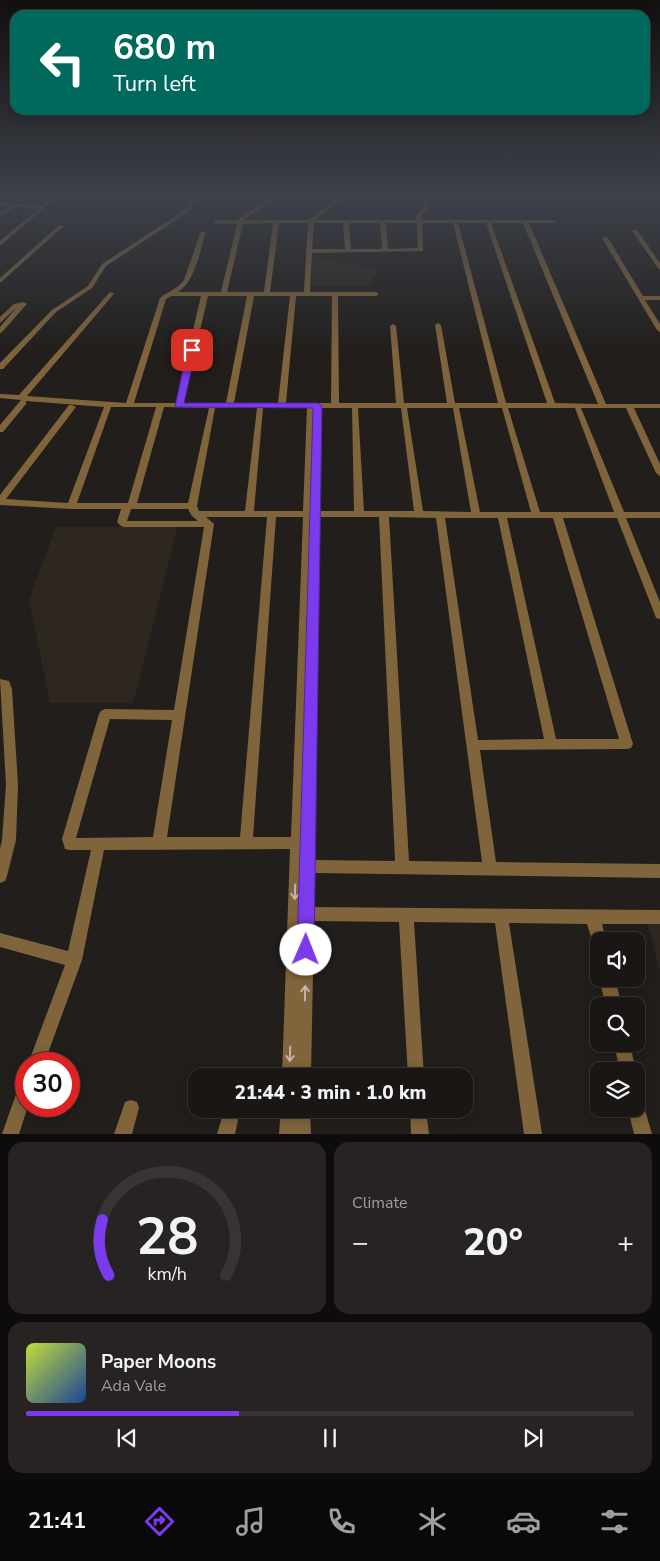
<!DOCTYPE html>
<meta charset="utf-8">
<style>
:root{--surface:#191614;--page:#262322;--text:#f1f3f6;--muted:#9f9fa0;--line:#373534;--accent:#7c3aed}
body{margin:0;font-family:"Nunito Sans",sans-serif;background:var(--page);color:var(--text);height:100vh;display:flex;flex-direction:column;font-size:19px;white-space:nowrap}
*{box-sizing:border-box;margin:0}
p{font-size:16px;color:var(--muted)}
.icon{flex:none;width:28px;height:28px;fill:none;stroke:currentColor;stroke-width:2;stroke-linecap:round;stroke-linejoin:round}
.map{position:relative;height:1134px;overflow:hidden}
.panel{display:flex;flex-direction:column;gap:8px;padding:8px;background:#0e0c0b;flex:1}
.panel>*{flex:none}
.top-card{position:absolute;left:10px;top:10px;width:640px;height:105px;border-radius:15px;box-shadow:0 2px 12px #0003,0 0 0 1px var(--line);background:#00695c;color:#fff;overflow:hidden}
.fabs{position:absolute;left:590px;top:932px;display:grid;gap:10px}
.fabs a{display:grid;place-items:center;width:55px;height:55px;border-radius:10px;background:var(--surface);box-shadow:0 2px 12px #0003,0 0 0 1px var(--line);font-size:25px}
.speed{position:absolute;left:15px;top:1052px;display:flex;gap:10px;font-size:25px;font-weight:700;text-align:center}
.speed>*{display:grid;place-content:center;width:65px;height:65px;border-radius:50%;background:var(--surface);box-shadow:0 2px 12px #0003,0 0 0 1px var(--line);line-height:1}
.speed .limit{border:8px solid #d22;background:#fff;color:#111}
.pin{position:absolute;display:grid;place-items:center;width:42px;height:42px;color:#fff;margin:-21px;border-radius:10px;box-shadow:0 2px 8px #0006}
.me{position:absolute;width:55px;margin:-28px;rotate:1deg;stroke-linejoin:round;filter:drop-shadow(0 0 4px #0008)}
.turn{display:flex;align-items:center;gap:18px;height:105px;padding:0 20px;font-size:22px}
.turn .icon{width:65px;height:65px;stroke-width:2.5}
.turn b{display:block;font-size:35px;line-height:42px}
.big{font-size:38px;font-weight:800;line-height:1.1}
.panel .tile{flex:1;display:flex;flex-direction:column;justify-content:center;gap:8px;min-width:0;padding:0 18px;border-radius:15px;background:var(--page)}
.panel .dial{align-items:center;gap:0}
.dial svg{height:130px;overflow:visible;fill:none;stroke:var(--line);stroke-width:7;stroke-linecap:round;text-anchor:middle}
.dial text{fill:var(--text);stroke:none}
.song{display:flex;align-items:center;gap:15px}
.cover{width:60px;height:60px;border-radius:8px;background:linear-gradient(135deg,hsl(70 70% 55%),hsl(220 70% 35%))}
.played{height:5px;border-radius:2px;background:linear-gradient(90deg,var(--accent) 35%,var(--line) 35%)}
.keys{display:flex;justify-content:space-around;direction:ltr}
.heat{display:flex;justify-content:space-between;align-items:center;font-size:28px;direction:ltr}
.panel .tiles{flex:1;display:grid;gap:8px;grid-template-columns:1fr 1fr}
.tile:last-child{grid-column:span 2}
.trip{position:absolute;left:188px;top:1068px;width:285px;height:50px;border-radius:15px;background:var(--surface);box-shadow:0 2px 12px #0003,0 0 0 1px var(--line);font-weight:800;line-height:50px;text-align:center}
.tab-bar{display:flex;height:80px;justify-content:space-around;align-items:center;background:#0a0908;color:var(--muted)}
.tab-bar .icon{width:35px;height:35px}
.tab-bar .on{color:var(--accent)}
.tab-bar b{font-size:22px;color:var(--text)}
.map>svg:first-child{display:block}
.built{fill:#2d271f}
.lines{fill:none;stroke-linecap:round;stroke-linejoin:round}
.minor{fill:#80643b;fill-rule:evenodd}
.oneway{stroke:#bfb5a8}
.route{fill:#7c3aed;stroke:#51269a}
</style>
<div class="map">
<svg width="660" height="1134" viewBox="0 0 660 1134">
<rect width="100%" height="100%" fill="#211e1b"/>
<path class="built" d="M313,256L378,270L369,287L311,286Z
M56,527H177L133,703H50L29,600Z
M647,923H660V971Z"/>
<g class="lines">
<path class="minor" d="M19,197H24L17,204L42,205L52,197H57L0,246V241L39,208L14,207L0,217V212L8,206H0V202L11,203Z
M193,197H198L187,213L106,266L92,288L56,312L3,369H0V363L52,310L88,286L102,264L183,211Z
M272,197H278L243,220H309L338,197L343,198L316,220H416V216L424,204L423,197H429L430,204L422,216V220H556V222L554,223H529L606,404H660V408H634L660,464V476L656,473L626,408H581L624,512H660V518H626L660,602V619L656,618L655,615L617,518H563L633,744L631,748L627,749L480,750L496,862L660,864V878L315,873L314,907L660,910V924H602L606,941H599V948L594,946L587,924L509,923L542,1134H524L495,923L414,922L424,1076H408L399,922L314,921L311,1076H282L290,849L104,850L82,960L44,1064H28L65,965L0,947V933L68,951L91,850H70L65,849L62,839L99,714L101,711L105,709L174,710L204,527H124L121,526L117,522L121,509H71L0,505V495L69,405H72L76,407L6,499L68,503L104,407L26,401V404L3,432H0V425L21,400L0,398V394L19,395L109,293L111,292L114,294L113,295L27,396L126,403L160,298C167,292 178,289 184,280L201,231L206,232C200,250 195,282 178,292H221L237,224H216L213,222L216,220H238L239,218ZM273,223L264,292H227L243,224ZM279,223H308L304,292H270ZM314,223H343L345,249H312ZM349,223H380L382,249H351ZM386,223H417L418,248L388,249ZM422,223H453L498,403H455L441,325L438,323L435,325L447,403H404L396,326L393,324L390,326L396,403H339L338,296H376L379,294L376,292H310L312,253L423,251ZM458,223H486L547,403H506ZM491,223H523L598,404L555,403ZM171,296H201L176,403H134L166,299ZM208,296H247L226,403H183ZM254,296H290L278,403H234ZM296,296H332L331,403H286ZM111,407H156L128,503H77ZM164,407L209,408L188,503H137ZM215,408H257L245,511H199L197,506ZM263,408H307L303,511H254ZM315,408H352L354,511H320L322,417L318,415L315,416ZM358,408H401L414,511H364ZM407,408H453L471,512L423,511ZM459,408H502L531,512H480ZM508,408H575L614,512H540ZM131,509H188L192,516L198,521H127ZM206,517H267L240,837H167L214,524ZM276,517H303L291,837H253ZM320,517H379L395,861L315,860ZM389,517L436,518L482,862L409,861ZM445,518H498L544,739L478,740ZM507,518H553L619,739H556ZM110,719L172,720L153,837L76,838Z
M642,197H660V201Z
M59,225L64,226L0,283V278Z
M633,230H637L660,263V269L658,268L632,231Z
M605,236L608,238L643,296H660V300H645L660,324V332L657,330L602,238Z
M24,302L27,304L26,305L2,332L0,333V327L17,307L0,323V317L14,304Z
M0,679L9,681L12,689L18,785L16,840L7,876L5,881L0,883V849L2,840L6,785Z
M599,979H615L622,1006H606Z
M614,1044H630L636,1071H620Z
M26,1081V1106H28L19,1134H2L20,1083Z
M636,1098L642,1100L652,1134H634L628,1109H636Z
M131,1100L137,1102L139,1108L132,1134H114L125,1102Z
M281,1109H310L311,1134H279Z
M410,1109H426L429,1134H411Z
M229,1111L235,1114L238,1120L235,1134H217L223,1114Z"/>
</g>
<defs><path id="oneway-shaft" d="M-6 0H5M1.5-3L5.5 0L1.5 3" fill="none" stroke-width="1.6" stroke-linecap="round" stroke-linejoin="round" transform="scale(1.25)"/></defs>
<g class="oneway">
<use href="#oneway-shaft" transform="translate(295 892) rotate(92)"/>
<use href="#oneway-shaft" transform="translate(305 993) rotate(-89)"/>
<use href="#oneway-shaft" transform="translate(290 1054) rotate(92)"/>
</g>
<linearGradient id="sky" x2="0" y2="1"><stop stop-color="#12100f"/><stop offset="0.55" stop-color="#3d414a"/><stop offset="1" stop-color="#3d414a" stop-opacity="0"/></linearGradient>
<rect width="660" height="356" fill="url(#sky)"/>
<path class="route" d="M192,347L196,350L184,403H318L322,406L314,950L312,956L306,959L300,956L297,950L313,408L175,407L187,350Z"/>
</svg>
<div class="fabs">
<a><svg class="icon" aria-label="sound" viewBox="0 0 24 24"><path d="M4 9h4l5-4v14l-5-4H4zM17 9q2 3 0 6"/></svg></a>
<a><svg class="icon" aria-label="search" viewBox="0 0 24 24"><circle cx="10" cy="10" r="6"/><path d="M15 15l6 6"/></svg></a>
<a><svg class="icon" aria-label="layers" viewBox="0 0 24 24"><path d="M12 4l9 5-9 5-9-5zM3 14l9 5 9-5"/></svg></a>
</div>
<div class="speed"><div class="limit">30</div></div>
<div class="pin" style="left:192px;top:350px;background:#d93025"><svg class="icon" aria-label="arrive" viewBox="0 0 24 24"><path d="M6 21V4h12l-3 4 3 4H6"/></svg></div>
<svg class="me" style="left:306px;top:950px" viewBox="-20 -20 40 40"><circle r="19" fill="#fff"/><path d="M0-13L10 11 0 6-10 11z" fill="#7c3aed"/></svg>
<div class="trip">21:44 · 3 min · 1.0 km</div>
<div class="top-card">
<div class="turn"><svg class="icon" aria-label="left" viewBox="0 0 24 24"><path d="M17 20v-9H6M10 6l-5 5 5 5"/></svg><div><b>680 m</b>Turn left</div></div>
</div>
</div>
<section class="panel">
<div class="tiles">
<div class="tile dial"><svg viewBox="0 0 100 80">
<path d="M14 69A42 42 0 1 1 86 69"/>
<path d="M14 69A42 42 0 0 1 10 35" stroke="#7c3aed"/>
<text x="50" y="56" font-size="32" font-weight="700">28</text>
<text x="50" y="72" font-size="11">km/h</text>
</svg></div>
<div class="tile"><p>Climate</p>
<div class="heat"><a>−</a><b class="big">20°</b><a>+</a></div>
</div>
<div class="tile">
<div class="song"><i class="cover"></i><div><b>Paper Moons</b><p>Ada Vale</p></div></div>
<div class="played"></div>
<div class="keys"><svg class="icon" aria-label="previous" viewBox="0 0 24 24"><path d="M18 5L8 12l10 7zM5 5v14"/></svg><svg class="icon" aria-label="pause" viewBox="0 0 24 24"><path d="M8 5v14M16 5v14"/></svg><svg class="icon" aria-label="next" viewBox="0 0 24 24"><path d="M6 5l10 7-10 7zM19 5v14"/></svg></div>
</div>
</div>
</section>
<nav class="tab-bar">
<b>21:41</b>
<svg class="icon on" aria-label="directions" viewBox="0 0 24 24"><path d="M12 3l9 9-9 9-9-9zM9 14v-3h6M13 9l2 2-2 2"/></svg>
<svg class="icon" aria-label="music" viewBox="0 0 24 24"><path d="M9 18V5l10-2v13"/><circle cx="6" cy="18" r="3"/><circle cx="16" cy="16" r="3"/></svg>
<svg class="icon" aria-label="phone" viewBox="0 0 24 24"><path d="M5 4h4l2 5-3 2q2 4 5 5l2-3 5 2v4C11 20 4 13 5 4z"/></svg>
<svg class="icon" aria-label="climate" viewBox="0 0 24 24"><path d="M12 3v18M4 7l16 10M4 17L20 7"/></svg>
<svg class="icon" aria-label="car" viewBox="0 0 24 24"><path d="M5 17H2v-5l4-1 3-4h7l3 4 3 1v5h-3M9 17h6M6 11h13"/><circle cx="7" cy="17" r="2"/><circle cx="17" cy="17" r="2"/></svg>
<svg class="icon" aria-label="filters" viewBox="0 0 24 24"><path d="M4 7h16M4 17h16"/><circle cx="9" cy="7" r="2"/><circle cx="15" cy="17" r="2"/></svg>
</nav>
